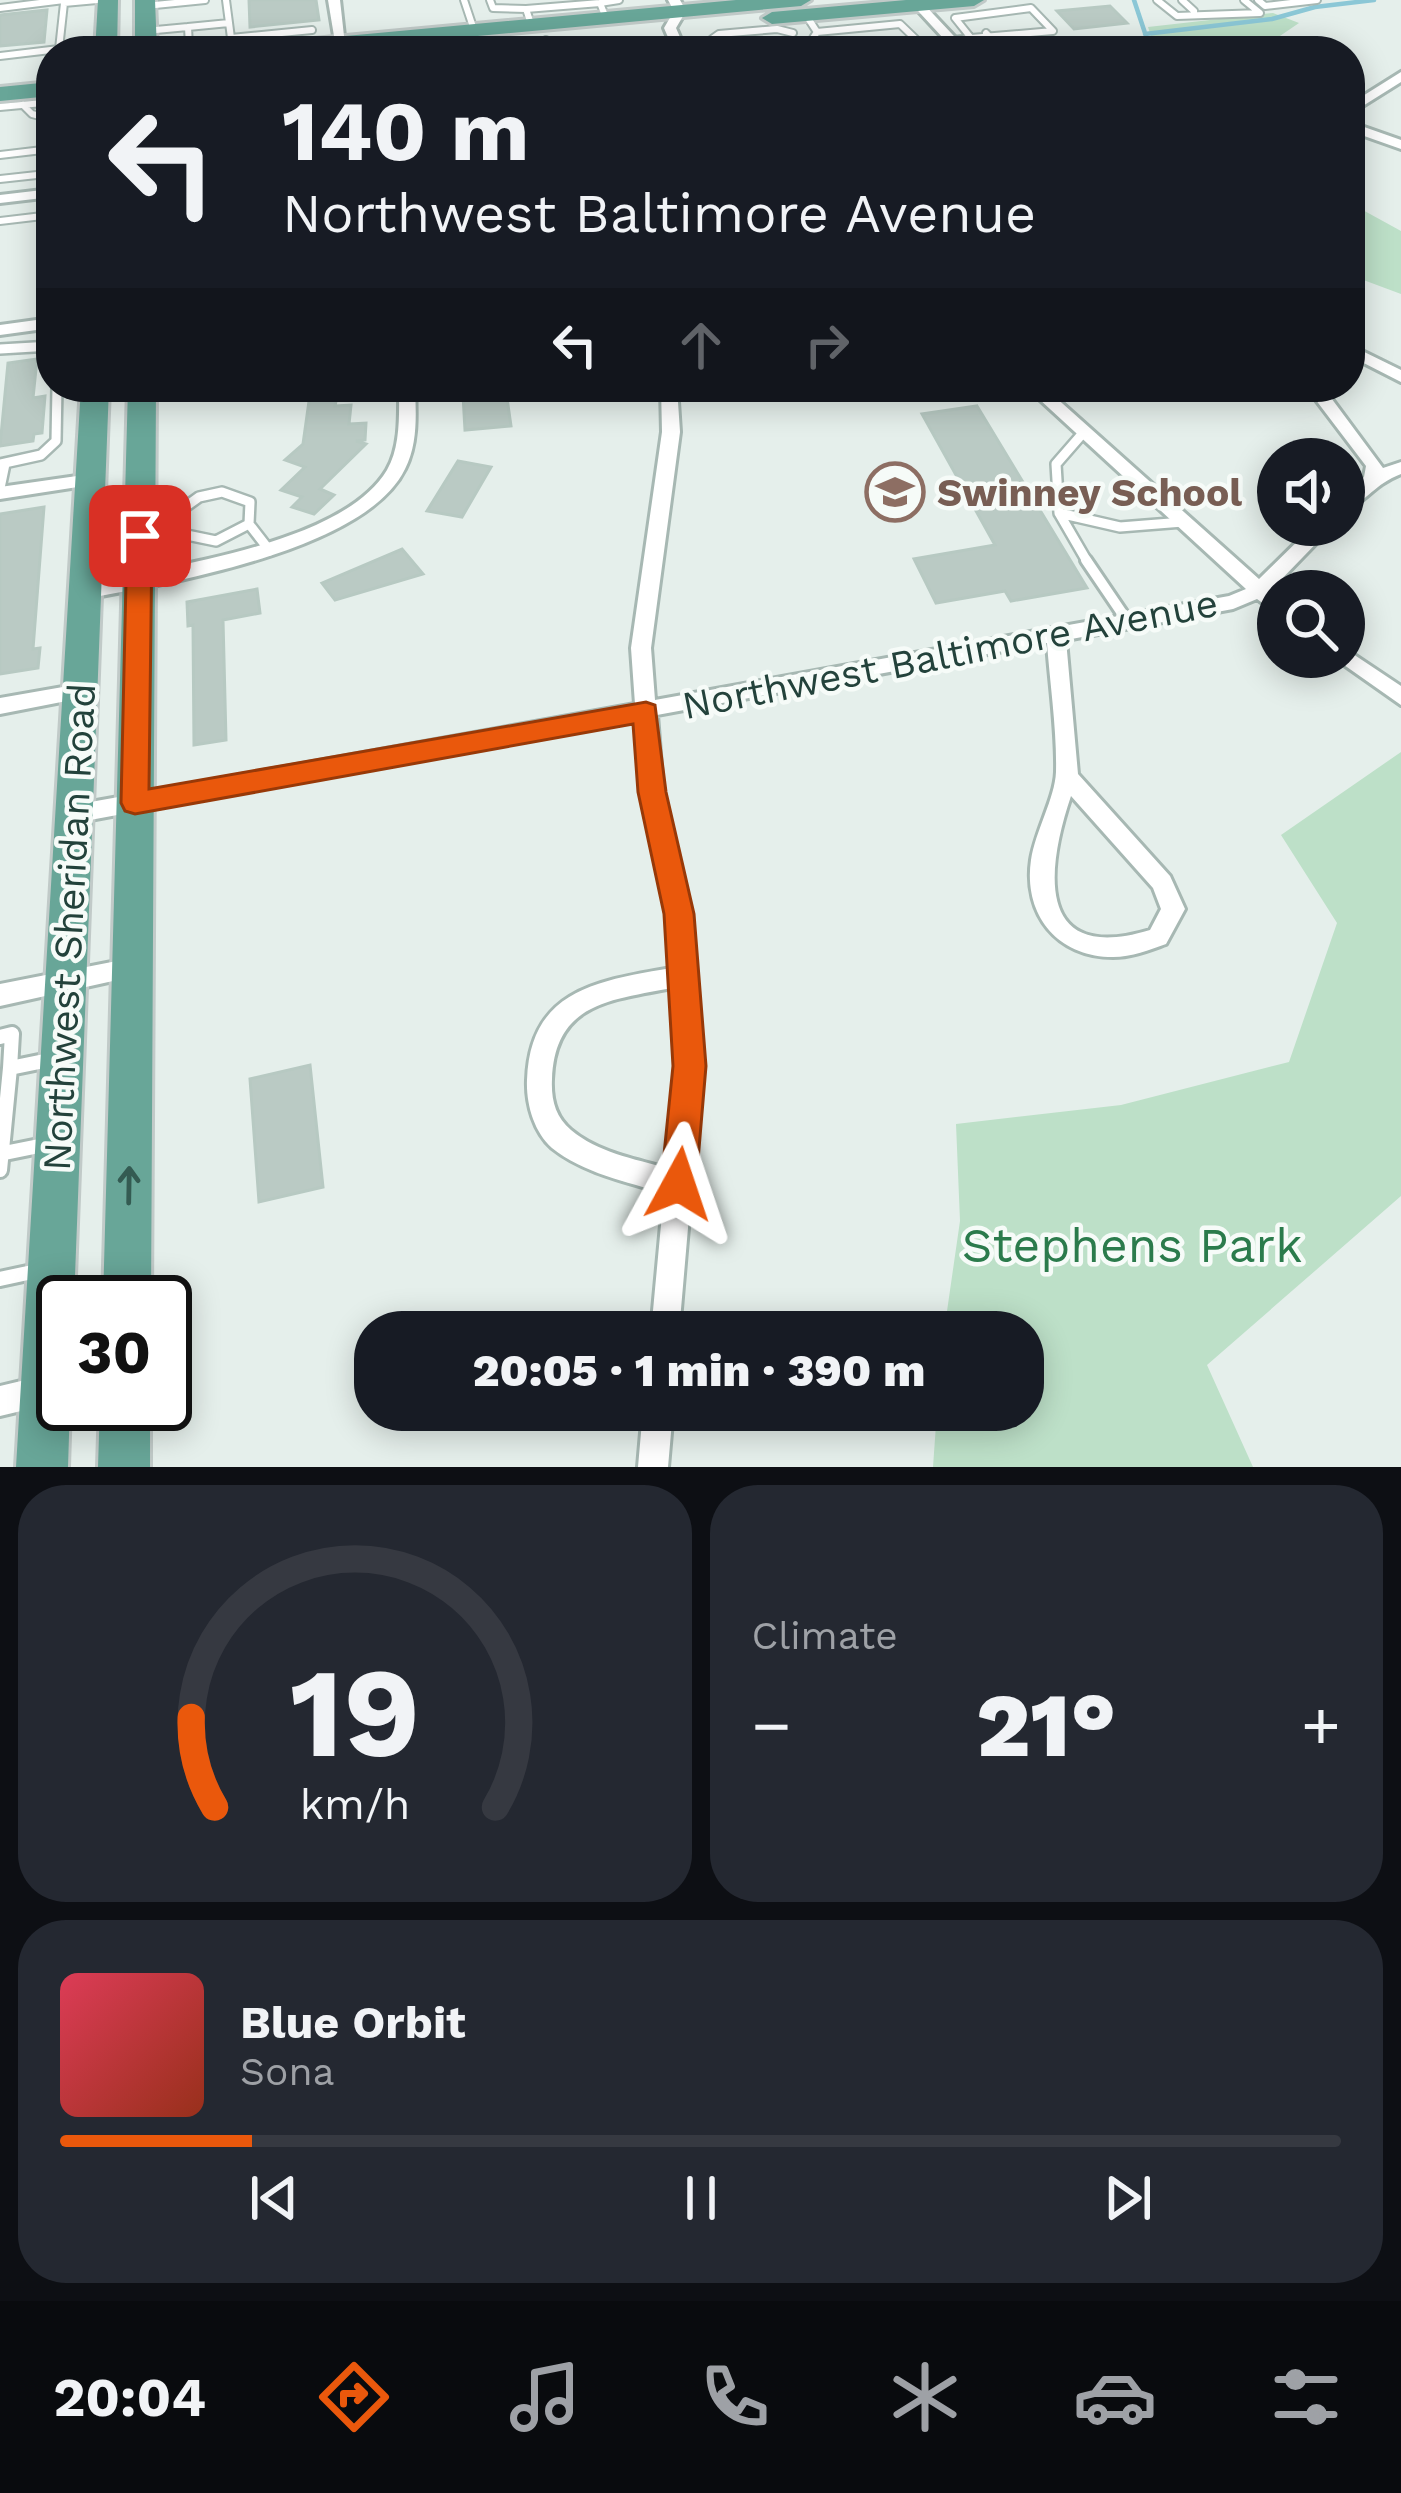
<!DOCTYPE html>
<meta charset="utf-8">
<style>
:root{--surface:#171b24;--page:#242831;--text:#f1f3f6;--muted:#9ea1a6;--line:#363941;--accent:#ea580c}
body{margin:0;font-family:"Work Sans",sans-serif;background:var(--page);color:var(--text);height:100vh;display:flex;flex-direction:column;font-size:45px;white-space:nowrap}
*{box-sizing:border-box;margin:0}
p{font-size:39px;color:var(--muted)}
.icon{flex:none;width:66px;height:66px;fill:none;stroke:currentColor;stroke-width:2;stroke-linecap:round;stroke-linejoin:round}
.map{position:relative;height:1467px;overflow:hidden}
.side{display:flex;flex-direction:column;gap:18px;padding:18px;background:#0d0f14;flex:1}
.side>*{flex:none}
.banner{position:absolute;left:36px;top:36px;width:1329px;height:366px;border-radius:48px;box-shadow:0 6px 30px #0003;background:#171b24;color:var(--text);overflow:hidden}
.controls{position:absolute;left:1257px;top:438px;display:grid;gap:24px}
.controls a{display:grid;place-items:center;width:108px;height:108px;border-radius:50%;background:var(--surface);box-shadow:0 6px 30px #0003;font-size:60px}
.speed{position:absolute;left:36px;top:1275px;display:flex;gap:24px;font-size:60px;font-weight:700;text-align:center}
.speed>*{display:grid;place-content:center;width:156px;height:156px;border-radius:50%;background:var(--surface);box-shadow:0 6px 30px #0003;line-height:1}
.speed .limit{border:6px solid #111;border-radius:18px;background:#fff;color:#111}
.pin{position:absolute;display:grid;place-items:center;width:102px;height:102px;color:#fff;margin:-51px;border-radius:24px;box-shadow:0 6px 18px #0006}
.me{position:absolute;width:132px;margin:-66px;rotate:5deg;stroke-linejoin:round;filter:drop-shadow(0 0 9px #0008)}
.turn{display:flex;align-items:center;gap:42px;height:252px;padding:0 48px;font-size:54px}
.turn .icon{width:156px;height:156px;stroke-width:2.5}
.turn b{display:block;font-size:84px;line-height:102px}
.lanes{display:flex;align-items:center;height:114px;padding:0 48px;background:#0003;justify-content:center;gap:60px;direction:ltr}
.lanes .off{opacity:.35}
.big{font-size:90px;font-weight:800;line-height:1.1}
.side .widget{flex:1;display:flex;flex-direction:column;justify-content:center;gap:18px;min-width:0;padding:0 42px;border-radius:48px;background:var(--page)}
.side .dial{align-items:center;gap:0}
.dial svg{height:312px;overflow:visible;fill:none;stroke:var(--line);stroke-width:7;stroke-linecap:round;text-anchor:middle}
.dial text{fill:var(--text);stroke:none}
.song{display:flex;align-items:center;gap:36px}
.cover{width:144px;height:144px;border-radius:18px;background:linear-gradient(135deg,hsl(350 70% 55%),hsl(10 70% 35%))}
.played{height:12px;border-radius:6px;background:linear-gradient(90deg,var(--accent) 15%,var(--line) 15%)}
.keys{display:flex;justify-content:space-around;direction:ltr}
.heat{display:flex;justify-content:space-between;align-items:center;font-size:66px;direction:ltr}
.side .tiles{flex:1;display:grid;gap:18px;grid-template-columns:1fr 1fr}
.widget:last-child{grid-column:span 2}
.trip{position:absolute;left:354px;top:1311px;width:690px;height:120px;border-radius:48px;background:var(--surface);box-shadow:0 6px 30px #0003;font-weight:800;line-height:120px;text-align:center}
.tab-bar{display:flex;height:192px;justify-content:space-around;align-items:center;background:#090b0e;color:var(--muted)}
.tab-bar .icon{width:84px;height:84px}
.tab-bar .active{color:var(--accent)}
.tab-bar b{font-size:54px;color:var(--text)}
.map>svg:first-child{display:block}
.green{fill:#bde0c8}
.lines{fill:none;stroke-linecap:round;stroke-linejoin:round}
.stream{stroke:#8bc7d6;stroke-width:4.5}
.building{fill:#bacac4;stroke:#b7c9c2;stroke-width:3}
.service-far3-casing{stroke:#a7b8b3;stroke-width:10}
.service-far2-casing{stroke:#a7b8b3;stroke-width:14}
.service-far1-casing{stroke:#a7b8b3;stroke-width:16}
.service-casing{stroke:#a7b8b3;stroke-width:20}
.minor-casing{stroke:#a7b8b3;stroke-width:6}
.primary-casing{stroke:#c1cac8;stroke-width:6}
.service-far3{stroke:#fff;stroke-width:6}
.service-far2{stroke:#fff;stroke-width:9}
.service-far1{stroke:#fff;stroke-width:10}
.service{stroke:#fff;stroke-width:14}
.minor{fill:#fff;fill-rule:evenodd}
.primary{fill:#68a698;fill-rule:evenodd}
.oneway{stroke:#345b52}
.route{fill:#ea580c;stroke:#983908;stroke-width:3}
.labels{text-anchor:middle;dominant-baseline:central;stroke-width:9;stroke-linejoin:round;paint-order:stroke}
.education-label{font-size:39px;font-weight:bold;fill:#785e54;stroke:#f6fbf8;text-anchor:start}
.street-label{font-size:39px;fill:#23423b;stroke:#f6fbf8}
.near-park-label{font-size:48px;fill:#2b7b4c;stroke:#f6fbf8}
</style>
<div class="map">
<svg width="1401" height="1467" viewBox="0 0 1401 1467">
<rect width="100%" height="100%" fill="#e5efeb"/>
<path class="green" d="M1273,13L1299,23L1258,51H1156L1148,27Z
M1350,203L1401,231V294L1350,275Z
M1401,752V1196L1207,1365L1253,1467H933L937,1410H1023V1332H944L960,1221L956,1124L1121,1105L1289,1062L1337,923L1281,835Z"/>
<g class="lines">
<path class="stream" d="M1134,0L1151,51
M1145,34L1272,19L1315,7L1374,0"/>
</g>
<path class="building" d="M249,0H316L319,20L250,27Z
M1110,6L1127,23L1074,29L1057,11Z
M47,10L44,42L0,46V15Z
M37,359L33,398L45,396L42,433L34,434L33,441L0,446L8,363Z
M311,387H339L335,406L351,405L349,424L366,423L365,440L356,441L366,444L320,489L334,495L314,514L292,507L302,497L281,490L305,467L285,460L303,444Z
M506,391L511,426L465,430L463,395Z
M977,406L1087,588L1011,601L1005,591L936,603L914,559L995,545L922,414Z
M458,461L491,467L462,517L427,511Z
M44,507L33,649L40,648L38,668L0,674V514Z
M402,549L423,574L335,600L322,583Z
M257,589L260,613L223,620L226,740L194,745L193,625L188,626L187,602Z
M310,1065L323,1187L259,1202L250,1079Z"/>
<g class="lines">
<g class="service-far3-casing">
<path id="service-far3" d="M226,0L231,38L312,30
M464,0L474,30
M490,0L493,8L526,9
M1157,0L1177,16L1260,13L1244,0
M1182,0L1194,11
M1258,0L1265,6L1317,0
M600,3L619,0
M145,6L205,0
M0,8L64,0
M1031,8L1053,31L971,38L955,18Z
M806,15L817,32L813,38L821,51
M531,24L526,9L600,3L606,18
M145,31L188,27
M817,32L900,24L928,51
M986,33L991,38
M546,40L550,51
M920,44L971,38
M801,45L805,51
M189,46L188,27L229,23
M644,51L676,46
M719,51L712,39L719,34L777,29L793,33
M879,51L923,46
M0,56L59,49L64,3L97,0
M23,105L32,114L51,119
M0,107L43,103L45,90
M0,155L51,149
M0,179L46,174L41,216
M0,221L51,215"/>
</g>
<g class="service-far2-casing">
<path id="service-far2" d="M0,349L51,346
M1083,433L1056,464L1059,513L1120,527L1183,522
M0,464L41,455L56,441L57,387
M0,488L5,464
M222,492L250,502L249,524L216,541L182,534L177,527L181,510L199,497Z
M1059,513L1088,563
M249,524L270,551"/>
</g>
<g class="service-far1-casing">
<path id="service-far1" d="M1086,560L1128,622"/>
</g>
<g class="service-casing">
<path id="service" d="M0,1037L12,1034L10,1068
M0,1154L44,1145
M0,1170L10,1068L54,1059
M0,1279L37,1271"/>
</g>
<g class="minor-casing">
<path id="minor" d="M328,0H340L345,45L335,42Z
M668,0H680L686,11L676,28L686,51H674L664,28L674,11Z
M908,0H920L968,51H955Z
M1401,72V82L1350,114V104Z
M1350,122L1401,140V149L1350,131Z
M51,189V197L0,203V195Z
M51,318V328L0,335V325Z
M1350,345L1401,370V382L1350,356Z
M399,387H415C416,414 418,444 405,469C365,551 168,583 85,599L78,597L75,592L78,587C159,566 341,547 387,470C401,446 399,413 399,387Z
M661,387H677L680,432L651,648L655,700L1229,596L1246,589L1026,387H1044L1259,579L1314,525H1334L1271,590L1278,596V614L1257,599L1233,609L1066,640L1078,774L1170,876L1185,909L1166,944C1149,950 1132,957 1113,957C1057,957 1023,914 1031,860C1035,832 1055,798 1056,772C1057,730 1050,685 1047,643L657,715L663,792L691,914L702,1066L679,1332H651L664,1193C627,1182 583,1173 552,1148C534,1132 526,1104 527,1080C530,990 597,981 671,968L667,914L641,792L636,719L74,823L66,820L63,814L66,808L74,805L635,704L631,648L662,432ZM1071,796L1153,888L1161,909L1150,930C1035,965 1046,870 1071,796ZM672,988L676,1066L667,1168C634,1159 597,1152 571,1130C555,1117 551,1099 552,1079C555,1003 610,1000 672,988Z
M1306,387H1323L1383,468L1401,462V474C1373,485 1366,502 1344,512V496L1364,477L1366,466Z
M91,474L97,476V484L0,499V487Z
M1344,648L1401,686V705L1337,660L1335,657H1344Z
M80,684L90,692L87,697L0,714V698Z
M132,958L140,961L144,968L140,975L0,1006V984Z
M63,1371V1401L0,1416V1386Z
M643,1410H673L668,1467H638Z"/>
</g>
<g class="primary-casing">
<path id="primary" d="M98,0H118L117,51H95Z
M135,0H155L157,51H135Z
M736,0H811L801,6L316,51H237L248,45Z
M906,0H984L974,6L772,24L762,18L772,12Z
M51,82V96L0,101V87Z
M81,387H109L74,1302H63V1404H70L68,1467H16Z
M128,387H156L151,1302H103Z
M100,1404H150V1467H98Z"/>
</g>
<use href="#service-far3" class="service-far3"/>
<use href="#service-far2" class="service-far2"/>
<use href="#service-far1" class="service-far1"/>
<use href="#service" class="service"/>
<use href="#minor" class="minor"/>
<use href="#primary" class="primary"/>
</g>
<defs><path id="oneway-shaft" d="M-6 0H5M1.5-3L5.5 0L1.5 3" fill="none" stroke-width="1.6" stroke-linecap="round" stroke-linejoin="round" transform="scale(3)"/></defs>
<use class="oneway" href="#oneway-shaft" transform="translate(129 1185) rotate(-89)"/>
<path class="route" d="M140,528L152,536L149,789L646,702L655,705L666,792L694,914L706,1066L696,1184L691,1196L679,1200L666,1196L661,1184L673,1066L664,914L638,792L633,724L135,814L125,811L121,803L127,536Z"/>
<defs>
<g id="school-ring" transform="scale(3)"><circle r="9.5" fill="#f6fbf8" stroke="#8d6e63" stroke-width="1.5"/><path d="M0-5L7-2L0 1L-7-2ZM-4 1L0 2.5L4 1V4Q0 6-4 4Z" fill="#8d6e63"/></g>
</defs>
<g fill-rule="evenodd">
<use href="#school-ring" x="895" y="492"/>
</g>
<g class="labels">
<g class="education-label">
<text x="937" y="492">Swinney School</text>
</g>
<g class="street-label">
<text transform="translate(950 654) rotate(-11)">Northwest Baltimore Avenue</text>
<text transform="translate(69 927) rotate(-87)">Northwest Sheridan Road</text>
</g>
<g class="near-park-label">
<text x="1132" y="1245">Stephens Park</text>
</g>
</g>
</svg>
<div class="controls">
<a><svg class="icon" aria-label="sound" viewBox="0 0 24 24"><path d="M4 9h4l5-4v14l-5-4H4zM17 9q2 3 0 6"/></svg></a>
<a><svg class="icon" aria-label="search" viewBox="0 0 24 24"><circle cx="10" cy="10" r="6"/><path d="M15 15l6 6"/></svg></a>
</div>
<div class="speed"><div class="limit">30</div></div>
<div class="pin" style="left:140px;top:536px;background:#d93025"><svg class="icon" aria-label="arrive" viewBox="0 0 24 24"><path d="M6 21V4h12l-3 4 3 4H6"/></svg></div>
<svg class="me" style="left:679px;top:1184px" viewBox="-20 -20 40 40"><path d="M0-17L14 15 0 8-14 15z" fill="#ea580c" stroke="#fff" stroke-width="4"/></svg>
<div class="trip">20:05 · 1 min · 390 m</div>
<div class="banner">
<div class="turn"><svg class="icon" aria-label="left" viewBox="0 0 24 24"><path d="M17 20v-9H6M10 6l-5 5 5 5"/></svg><div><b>140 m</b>Northwest Baltimore Avenue</div></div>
<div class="lanes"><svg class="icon" aria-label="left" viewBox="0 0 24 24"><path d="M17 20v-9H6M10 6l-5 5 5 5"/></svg><svg class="icon off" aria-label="ahead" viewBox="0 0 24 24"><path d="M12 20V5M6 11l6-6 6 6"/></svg><svg class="icon off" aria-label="right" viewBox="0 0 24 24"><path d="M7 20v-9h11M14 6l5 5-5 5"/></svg></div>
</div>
</div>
<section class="side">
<div class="tiles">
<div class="widget dial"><svg viewBox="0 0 100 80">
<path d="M14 69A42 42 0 1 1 86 69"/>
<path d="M14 69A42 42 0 0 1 8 46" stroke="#ea580c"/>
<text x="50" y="56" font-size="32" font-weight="700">19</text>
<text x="50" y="72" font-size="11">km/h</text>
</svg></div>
<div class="widget"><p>Climate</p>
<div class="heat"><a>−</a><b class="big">21°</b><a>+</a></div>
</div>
<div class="widget">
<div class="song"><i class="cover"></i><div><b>Blue Orbit</b><p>Sona</p></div></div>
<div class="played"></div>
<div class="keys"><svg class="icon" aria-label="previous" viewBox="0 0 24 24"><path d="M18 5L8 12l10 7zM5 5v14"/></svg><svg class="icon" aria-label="pause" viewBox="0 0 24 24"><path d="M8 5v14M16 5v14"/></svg><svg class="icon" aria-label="next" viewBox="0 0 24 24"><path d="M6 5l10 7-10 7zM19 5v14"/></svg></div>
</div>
</div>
</section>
<nav class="tab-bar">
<b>20:04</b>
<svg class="icon active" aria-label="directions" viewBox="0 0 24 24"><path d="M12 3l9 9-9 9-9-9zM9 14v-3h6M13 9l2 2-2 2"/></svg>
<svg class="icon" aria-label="music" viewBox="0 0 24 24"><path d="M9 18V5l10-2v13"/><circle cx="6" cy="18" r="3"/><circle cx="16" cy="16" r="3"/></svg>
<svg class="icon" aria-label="phone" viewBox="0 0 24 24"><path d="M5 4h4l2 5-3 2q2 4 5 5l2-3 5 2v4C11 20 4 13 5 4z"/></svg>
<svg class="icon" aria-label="climate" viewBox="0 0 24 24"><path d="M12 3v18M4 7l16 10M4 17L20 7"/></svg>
<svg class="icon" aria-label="car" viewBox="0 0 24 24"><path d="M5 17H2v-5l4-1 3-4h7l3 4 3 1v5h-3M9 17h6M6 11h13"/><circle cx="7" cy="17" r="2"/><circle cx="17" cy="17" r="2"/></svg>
<svg class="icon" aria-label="filters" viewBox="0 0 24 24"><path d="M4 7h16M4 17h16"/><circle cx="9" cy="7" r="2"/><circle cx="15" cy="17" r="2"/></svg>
</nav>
